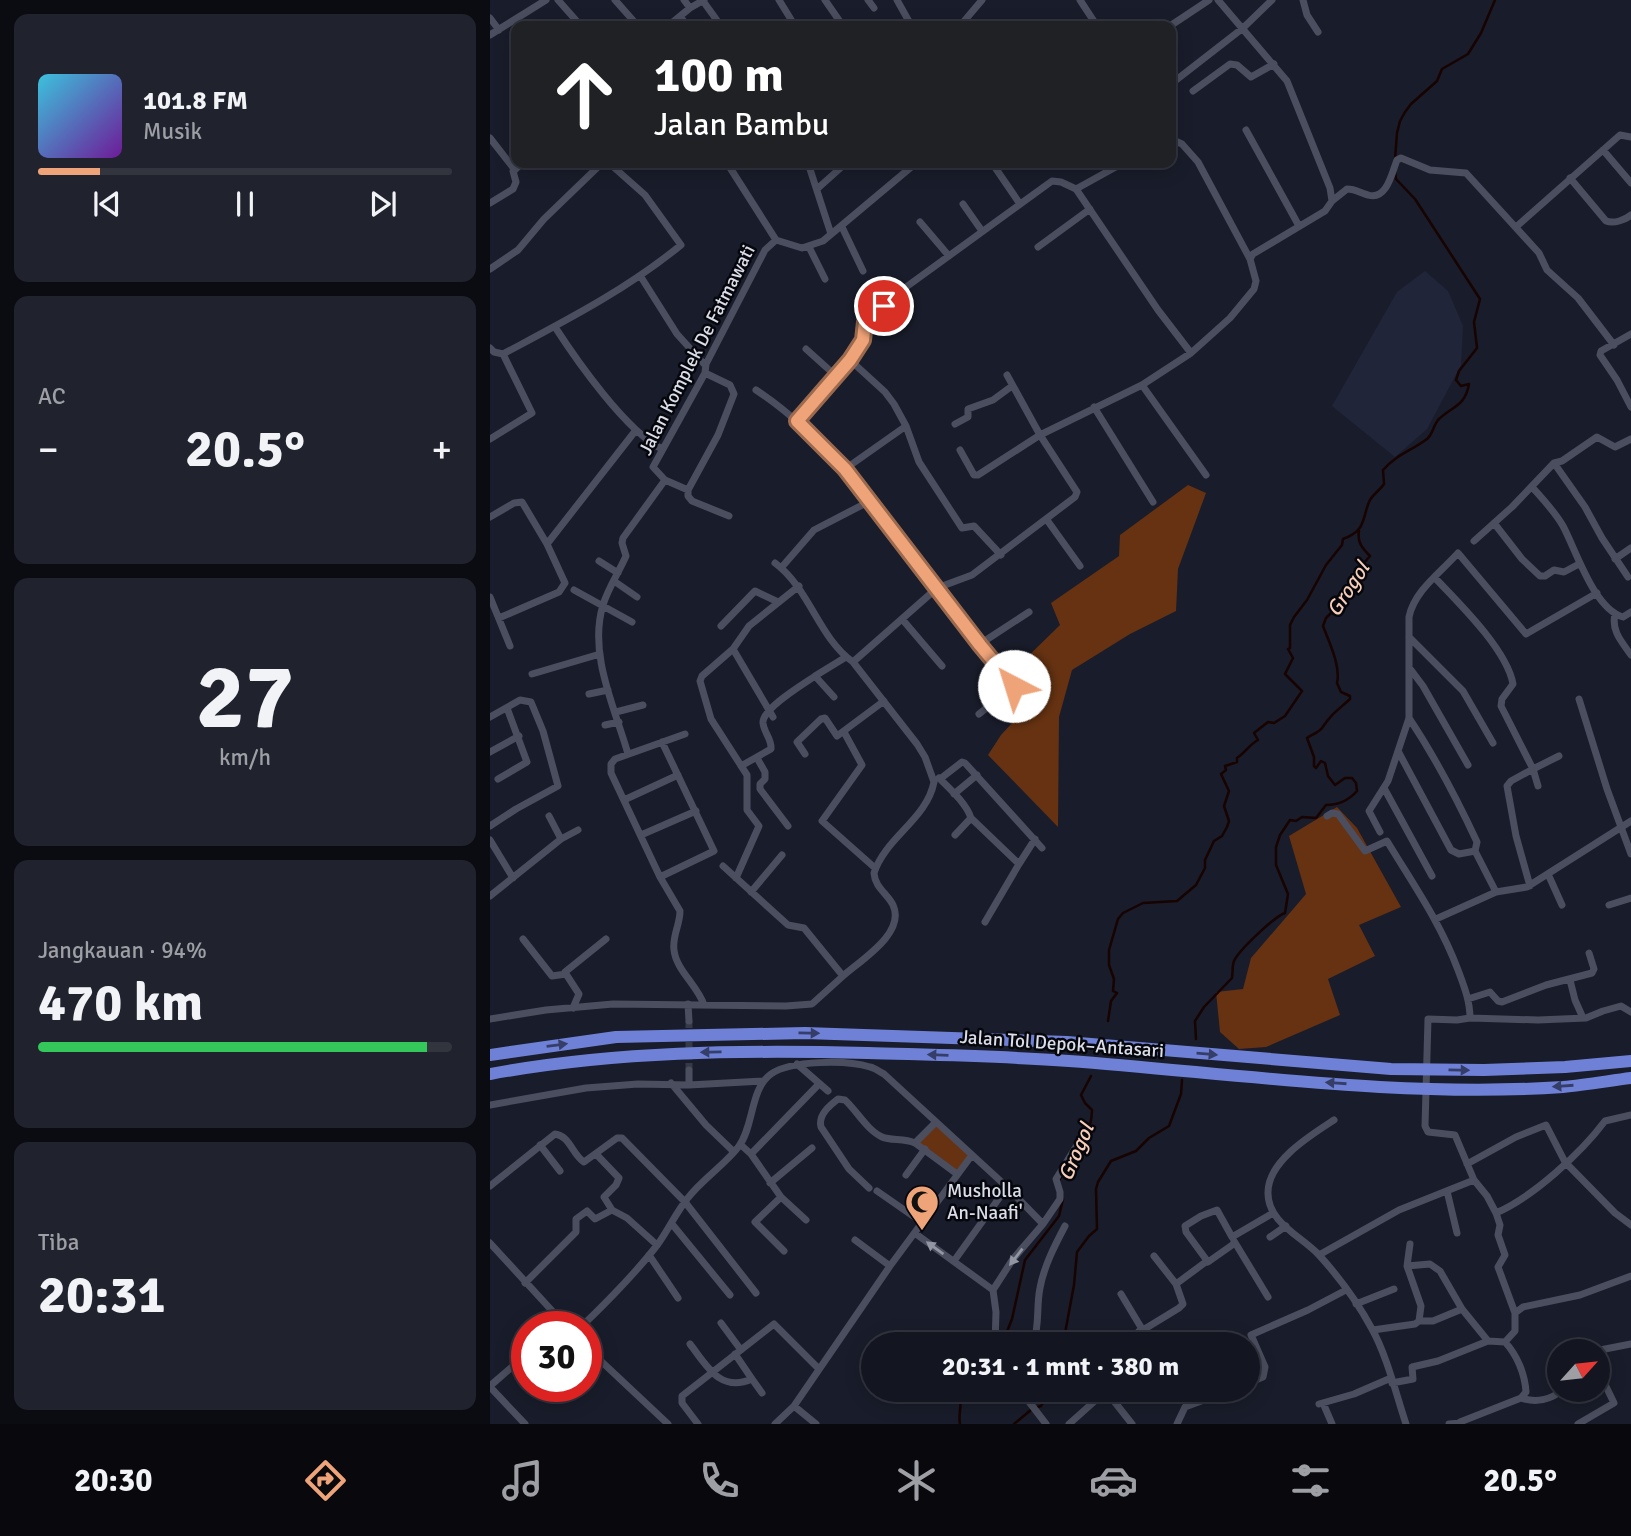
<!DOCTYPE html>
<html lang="id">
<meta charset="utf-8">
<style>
:root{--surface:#131520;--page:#20222d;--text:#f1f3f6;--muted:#9d9fa5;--line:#32343e;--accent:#efa378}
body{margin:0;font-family:Signika,sans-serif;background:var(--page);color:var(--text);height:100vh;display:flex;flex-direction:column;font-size:26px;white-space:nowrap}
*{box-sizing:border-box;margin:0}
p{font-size:23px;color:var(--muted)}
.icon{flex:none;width:38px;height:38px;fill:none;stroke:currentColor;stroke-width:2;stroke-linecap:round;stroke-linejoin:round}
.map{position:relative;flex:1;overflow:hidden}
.sheet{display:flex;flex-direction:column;gap:14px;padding:14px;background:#0a0c12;width:490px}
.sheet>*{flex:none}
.guide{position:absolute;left:21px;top:21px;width:665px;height:147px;border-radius:14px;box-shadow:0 4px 18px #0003,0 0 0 2px var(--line);background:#202124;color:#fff;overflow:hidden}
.needle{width:46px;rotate:63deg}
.tools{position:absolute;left:1057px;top:1339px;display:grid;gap:14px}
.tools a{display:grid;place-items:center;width:63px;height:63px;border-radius:50%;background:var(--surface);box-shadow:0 4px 18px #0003,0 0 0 2px var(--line);font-size:35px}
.speed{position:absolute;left:21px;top:1311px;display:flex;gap:14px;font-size:35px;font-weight:700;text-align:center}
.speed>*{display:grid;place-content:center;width:91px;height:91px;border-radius:50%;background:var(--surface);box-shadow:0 4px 18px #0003,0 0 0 2px var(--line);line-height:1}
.speed .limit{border:10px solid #d22;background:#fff;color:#111}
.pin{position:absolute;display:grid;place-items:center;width:60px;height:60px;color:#fff;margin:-30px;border:4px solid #fff;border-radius:50%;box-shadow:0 2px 7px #0007}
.me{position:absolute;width:77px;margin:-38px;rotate:320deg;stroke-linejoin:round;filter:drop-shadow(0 0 5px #0008)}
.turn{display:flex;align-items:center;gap:24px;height:147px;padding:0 28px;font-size:32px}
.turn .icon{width:91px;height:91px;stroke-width:2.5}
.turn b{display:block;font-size:49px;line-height:60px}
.big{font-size:52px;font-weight:800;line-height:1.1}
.sheet .card{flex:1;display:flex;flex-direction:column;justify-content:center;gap:10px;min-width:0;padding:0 24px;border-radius:14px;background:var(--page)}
.sheet .dial{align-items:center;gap:0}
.dial b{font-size:91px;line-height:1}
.song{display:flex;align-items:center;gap:21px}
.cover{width:84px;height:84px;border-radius:10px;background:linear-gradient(135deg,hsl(190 70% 55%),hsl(280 70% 35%))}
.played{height:7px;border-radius:4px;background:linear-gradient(90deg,var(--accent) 15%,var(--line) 15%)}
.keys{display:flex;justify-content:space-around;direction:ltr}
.heat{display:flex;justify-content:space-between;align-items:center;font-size:38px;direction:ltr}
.charge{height:10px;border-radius:5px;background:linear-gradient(90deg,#34c759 94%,var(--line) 0)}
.trip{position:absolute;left:371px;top:1332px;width:399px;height:70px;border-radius:35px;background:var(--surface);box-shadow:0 4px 18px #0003,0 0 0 2px var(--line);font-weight:800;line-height:70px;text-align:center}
.dock{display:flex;height:112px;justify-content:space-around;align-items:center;background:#08080d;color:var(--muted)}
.dock .icon{width:49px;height:49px}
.dock .selected{color:var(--accent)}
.dock b{font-size:32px;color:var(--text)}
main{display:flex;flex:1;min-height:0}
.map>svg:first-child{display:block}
.built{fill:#202539}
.green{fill:#663211}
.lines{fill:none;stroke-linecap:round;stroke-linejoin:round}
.stream{stroke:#170300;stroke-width:2.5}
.street-tunnel{stroke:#363946;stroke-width:7;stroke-dasharray:7 3.5;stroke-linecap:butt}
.street{stroke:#4a4e5e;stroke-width:7}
.highway{stroke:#6f81d7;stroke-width:12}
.oneway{fill:#353e68}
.oneway2{fill:#9296a3}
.route-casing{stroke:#9b6a4e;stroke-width:18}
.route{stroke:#efa378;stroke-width:12}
.labels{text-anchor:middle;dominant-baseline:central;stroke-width:5;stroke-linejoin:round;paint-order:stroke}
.street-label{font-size:19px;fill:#dbdee8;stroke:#06070d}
.poi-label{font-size:19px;fill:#dbdee8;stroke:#06070d;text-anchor:start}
.water-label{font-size:21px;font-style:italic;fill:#f8ceb8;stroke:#06070d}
</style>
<main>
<section class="sheet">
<div class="card">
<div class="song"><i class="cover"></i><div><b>101.8 FM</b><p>Musik</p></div></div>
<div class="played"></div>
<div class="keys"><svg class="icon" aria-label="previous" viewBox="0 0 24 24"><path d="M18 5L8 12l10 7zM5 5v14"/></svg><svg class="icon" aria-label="pause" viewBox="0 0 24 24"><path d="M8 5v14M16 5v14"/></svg><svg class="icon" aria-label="next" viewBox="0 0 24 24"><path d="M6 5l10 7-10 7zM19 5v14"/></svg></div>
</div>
<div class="card"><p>AC</p>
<div class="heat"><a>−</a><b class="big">20.5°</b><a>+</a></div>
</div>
<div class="card dial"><b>27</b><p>km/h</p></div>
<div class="card"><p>Jangkauan · 94%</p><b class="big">470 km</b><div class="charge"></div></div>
<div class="card"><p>Tiba</p><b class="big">20:31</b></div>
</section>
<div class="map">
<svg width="1141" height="1424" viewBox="0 0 1141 1424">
<rect width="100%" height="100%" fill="#191c2a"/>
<path class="built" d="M935,271L958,291L973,326L971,365L937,429L905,457L842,406L907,292Z"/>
<path class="green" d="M698,485L716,493L688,569L686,611L640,634L582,670L569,717L568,827L498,755L511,735L548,695L528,666L570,625L561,603L629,556L630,535Z
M847,807L867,828L911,907L869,925L885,956L838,979L850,1015L776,1047L749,1049L730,1032L726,992L753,989L761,958L816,894L799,836Z
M447,1123L482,1155L468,1174L426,1142Z"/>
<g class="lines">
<path class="stream" d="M905,159L907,133L910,121L915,112L921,104L947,81L952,69L978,54L991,33L1005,0
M618,1021L621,1001L627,993L623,991L624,979L619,965V950L628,919L633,913L653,903L687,901L706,885L715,868V860L724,841L732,836L737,827L739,821L734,806L739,791L731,774L736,770L735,766L747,762V758C756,752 759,745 768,740L764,733L778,722L784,723L795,716L812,691L795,674L803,658L798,649L800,648V625L804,617L817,600L836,565L852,545L853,539C876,531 872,519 879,502C881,496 890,490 894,484L893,470C907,454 921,451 937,439C943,434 943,426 948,420C962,406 975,407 979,384L971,386L966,380L969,371L987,348L984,322L990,299L925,199L906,179L905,172
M706,1039L705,1021L714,1007L742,978C743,972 742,966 744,961C749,950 784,917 795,913L798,894L786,865V847L790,835L800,820L806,821L812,817L826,818L836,805C849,805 859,800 867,791L866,783L862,778H855L845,785L838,776L835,763L831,761L826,768L824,766V757L817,738C821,735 828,733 832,728C842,713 847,711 860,699V696L851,692L847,683C851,666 839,642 833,626L836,618L846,608L860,582L864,580L867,571L880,556C872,548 867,542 869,531
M569,1180C584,1159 602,1136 602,1110L595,1103L591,1095L601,1076
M512,1344L522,1319L535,1260L569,1216L573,1199
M573,1344L584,1285L587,1252L599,1236L607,1229L606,1189L608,1182L621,1161L646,1151L659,1138L679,1126L691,1094L692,1080
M470,1424C468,1414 472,1407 470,1397L478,1390
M524,1424L542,1409L551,1406L560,1390"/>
<path class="street-tunnel" d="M199,1070V1021"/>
<path class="street" d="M68,0L91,26
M125,0L148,26
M194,0L200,8L214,0
M289,0L305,26
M335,0L353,26
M378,0L384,8
M407,0L421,25
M590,0L607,26
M813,0L817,15L828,32
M213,1L231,26
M190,16L197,26
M0,18L9,30
M178,26L200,8
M470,26L492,0
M680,26L719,0
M0,35L56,0
M681,84L753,28L782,0
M703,91L740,64L747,65L761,77L784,64
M756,130L809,226
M0,138L25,170
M681,139L692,144L708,162L760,259
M1113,150L1141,183
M237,163L286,240
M318,163L341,234
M502,163L530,204
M1080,178L1116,221C1124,224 1135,220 1141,215
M327,189L356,163
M586,189L633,163
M842,201L857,189C866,189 870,193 878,195C897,201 902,172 907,160L911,158L940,170L976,173L1049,253L1057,270L1088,298L1124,345
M0,203L23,189L26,182L23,171L33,163
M473,204L492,231
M430,222L459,256
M352,227L373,271
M1026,227L1130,135L1141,137
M319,247L335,279
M548,247L600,209
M0,269L28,250L54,219L112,163
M151,277L187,334L215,365
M65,327C87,361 136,431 172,449
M1141,334L1111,351L1110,355L1127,380L1141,407
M0,348L4,352L13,354C75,321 136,290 191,245L155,195L119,163
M316,349L346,376
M360,360L395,392L404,404L416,426L429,462L472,528L484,526L511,555
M215,373L240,385L244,394L228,435L198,490V496L202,501L239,516
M266,390C348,444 408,537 467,615C490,645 512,675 540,700
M604,407L663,502
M307,421L360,360L373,340L375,322L412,290L562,181L571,182L586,189L668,310L701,353
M465,424L478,417V409L503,400L522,386
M0,439L42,413L13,354
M470,450L484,475H488L550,435L517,375
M1064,463L1095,507L1112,538L1138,577
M355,469L416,426
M716,475L652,385L701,353L740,318L764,289L766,281L760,259L763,254L835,211L842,201L840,188L797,81L728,0
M1042,487C1053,499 1065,512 1073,526C1086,550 1104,609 1133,617L1141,612
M198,490L175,480L163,467L215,373L216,364L275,250L286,240L312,248L333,241L426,163
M0,517L24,503L32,502L57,544L146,430
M557,520L590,566
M1004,523L1032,559L1050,576H1055L1064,570L1074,572L1089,564
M984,541L1022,507L1064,463L1072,461L1107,437L1125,447L1141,439
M1125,559L1141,548
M109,561L128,573
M285,563C320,589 328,637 363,662
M291,568L324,530L380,501
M945,578C969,603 1017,650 1023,684L1012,699L1011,706L1043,769L1069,756
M124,581L147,597
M84,590L142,622
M0,597L20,646
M1125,614C1121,631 1132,642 1141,655
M9,618L69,592L75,583L57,544
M412,619L452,666
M231,626L265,591L288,602
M919,637L973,691L1003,743
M490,644L539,612
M243,649L283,717
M921,670L933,686L978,765
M42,674L110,654
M99,694L118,690
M344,697L325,676L356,657
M1089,699L1117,789L1141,854
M126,712L153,705
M489,714L524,686
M0,717L30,700L41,702L53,731L68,786L26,809L0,826
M919,718C945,757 967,799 987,842L985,851
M115,725L129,722
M354,732L372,765L332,821L385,868
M195,734L125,759L121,764V773L170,877L190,911C190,925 182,936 184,950C186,970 208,986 214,1005
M908,751L961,850L969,854L985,851L1006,892
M0,752L29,736
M138,754C125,708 98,654 113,605C118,588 129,572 136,556L132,543L133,538L175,480
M315,754L307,742L331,719L335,718L347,736L394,701
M267,758L275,772V779L270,784V789L298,826
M251,766L281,749C282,739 274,733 273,723C272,708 314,684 325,676
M449,778C460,789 476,803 481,818L465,835
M8,779L37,762L17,708
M450,779L472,762L475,763L552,848
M894,788L942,876
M464,794L487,775
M134,800L188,775
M59,816L71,839
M837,816L842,813L848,814L875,851L897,841C923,884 950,922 968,970C974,986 980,1001 980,1018L967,1020L938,1019L935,1126L938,1132L965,1135L984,1180L997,1196L1006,1213C1043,1197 1091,1153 1115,1121L1141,1115
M481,818L529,864L545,839
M890,832L879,811L898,781L919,718V617C924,591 951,572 968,553L1036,634L1107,593
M151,835L206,811
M0,840L23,878
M1058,874L1072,905
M170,877L224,851L172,742
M246,878L269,826L257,810V775L221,719L210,681L212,676L243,649L259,626L309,586
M1040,886L1026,836L1017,786L1021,781L1043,769L1048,786
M261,892L292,855
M0,896L71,839L88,830
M1119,905L1141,898
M946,919L1006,892L1037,887L1141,821
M495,922L529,864
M33,939L62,976L76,974L89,994L83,1008
M75,972L116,939
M353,976C371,960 416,933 403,905C397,893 385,888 384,873C395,838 437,819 444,782L435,757L427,744L363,662L447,588L482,575L585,497L587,492L550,435L652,385
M1080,980L1085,1000L1093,1018
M978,999L1000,992L1008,1001L1012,1002L1056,985L1102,973L1104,969L1099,953
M198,1004L199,1021
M980,1018L1048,1020L1096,1018L1113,1011L1131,1006L1141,1012
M0,1019L56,1010L123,1004L296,1006L322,1004L353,976L314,928L298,925L233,866
M307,1064L338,1091
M199,1070V1085
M181,1083L216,1125L244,1152
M0,1105L96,1088L148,1084L199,1085L273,1081
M844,1120C821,1135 778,1161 778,1192C777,1222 811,1236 829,1255C849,1277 868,1303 882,1329C897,1356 906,1394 916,1424
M446,1122L425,1143L467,1174
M50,1145L70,1171
M251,1145L261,1154L291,1197L316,1220
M106,1154L129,1178L126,1185L114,1197L122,1210
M261,1154L329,1084
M977,1164L1026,1137L1056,1125L1075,1162L1125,1213L1141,1225
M416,1175L435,1149
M280,1183L322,1148
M0,1186L65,1134C80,1136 82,1154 94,1162L127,1138H132L195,1202L266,1293
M379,1188L359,1169L331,1127C328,1115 339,1106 348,1099L355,1100C367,1111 377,1130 392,1137C401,1141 414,1138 425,1143
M387,1191L433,1223
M957,1191L967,1233
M291,1197L265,1222L294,1251
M1006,1213L1010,1225L1008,1235L1015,1255L1008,1267L1025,1313
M182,1224L240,1295
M553,1224L570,1199V1192L566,1179L592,1137
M426,1234L503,1290L506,1312L505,1344
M780,1237L796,1226
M365,1240L400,1266
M744,1241L778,1297
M0,1243L76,1326
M745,1243L718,1262L696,1232L695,1226L711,1216L727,1210L742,1237L783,1213
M159,1255L188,1298
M829,1255L909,1210L984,1180
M464,1261L517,1187
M917,1266L940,1264L950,1271L972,1309L998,1341
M35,1283L86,1232V1219L97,1211L105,1219L122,1210L137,1218L167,1245
M686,1284L717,1261
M631,1294L652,1329
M866,1304L904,1289
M929,1321H943L972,1309
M231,1323L251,1350
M92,1326C119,1300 145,1274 168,1244C178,1230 186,1213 197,1199C212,1179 236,1164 249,1146C264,1126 260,1089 281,1074C301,1060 357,1060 380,1067C385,1068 390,1072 394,1074L517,1187L553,1224L523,1259L503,1290
M883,1330L925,1324L929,1321L931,1306L917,1266L920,1244
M649,1331L656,1344
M1015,1342L1025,1331V1313L1033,1307L1090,1295L1141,1276
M200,1344C217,1366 230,1393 262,1379L245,1354
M543,1344C550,1326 546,1307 550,1288C554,1266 565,1245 575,1226
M630,1344L689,1308L693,1304L686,1284L664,1256
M96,1347L178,1424
M1105,1351L1141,1344
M1069,1375V1379
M262,1379L272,1393
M758,1383L773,1377L775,1367L761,1335L818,1310L856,1290
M902,1383L923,1379L922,1367L948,1361L998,1341L1015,1342C1027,1355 1035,1374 1036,1392L1031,1398L970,1422
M0,1386L37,1354
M0,1387L35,1424
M530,1390L556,1424
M1031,1398C1046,1403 1061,1400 1072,1390
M833,1403L842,1424
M829,1404L864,1394L901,1378
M304,1406L326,1424
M208,1424L192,1403V1396L284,1324L328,1368
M285,1424L304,1406L400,1266L482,1155
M579,1424L616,1391L642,1424
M687,1424L695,1407L741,1390
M959,1424L971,1423
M1088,1424L1124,1403L1109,1372"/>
<path class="highway" d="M0,1055L126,1037L315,1033L577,1042L901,1069L994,1070L1075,1067L1141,1061
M0,1074C125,1051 251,1050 378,1053C445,1055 512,1056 579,1061C741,1073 910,1098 1073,1087C1095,1085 1118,1081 1141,1078"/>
</g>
<defs><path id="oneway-solid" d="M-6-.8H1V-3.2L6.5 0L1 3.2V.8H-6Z" transform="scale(1.75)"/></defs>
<g class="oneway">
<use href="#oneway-solid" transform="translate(319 1033) rotate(1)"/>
<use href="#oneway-solid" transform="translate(67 1045) rotate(-7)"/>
<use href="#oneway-solid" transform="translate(221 1052) rotate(179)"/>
<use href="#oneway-solid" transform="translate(717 1054) rotate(5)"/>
<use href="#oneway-solid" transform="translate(448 1055) rotate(-178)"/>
<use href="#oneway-solid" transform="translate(969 1070) rotate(1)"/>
<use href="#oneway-solid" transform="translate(846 1083) rotate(-176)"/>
<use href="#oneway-solid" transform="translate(1073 1086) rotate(176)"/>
</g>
<g class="oneway2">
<use href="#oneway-solid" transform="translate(445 1248) rotate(-144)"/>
<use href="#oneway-solid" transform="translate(526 1257) rotate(128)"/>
</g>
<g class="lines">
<g class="route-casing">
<path id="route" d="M394,306L375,322L373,340L360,360L307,421L355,469L490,645L524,686"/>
</g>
<use href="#route" class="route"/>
</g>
<defs>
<g id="mosque-pin" transform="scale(1.75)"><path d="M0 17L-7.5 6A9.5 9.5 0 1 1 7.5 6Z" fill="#efa378" stroke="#06070d"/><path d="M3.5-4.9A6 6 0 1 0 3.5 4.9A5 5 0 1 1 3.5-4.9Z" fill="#111"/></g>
</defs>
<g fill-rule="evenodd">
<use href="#mosque-pin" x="432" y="1202"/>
</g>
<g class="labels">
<g class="street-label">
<text transform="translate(207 350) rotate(-63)">Jalan Komplek De Fatmawati</text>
<text transform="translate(572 1044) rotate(4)">Jalan Tol Depok–Antasari</text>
</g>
<g class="poi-label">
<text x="457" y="1191">Musholla<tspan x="457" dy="22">An-Naafi'</tspan></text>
</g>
<g class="water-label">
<text transform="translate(858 589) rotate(-57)">Grogol</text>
<text transform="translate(586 1152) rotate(-67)">Grogol</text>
</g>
</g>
</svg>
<div class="tools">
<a><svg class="needle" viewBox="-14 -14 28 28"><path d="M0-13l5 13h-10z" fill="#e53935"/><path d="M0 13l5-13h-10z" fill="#9d9fa5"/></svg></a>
</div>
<div class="speed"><div class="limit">30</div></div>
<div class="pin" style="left:394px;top:306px;background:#d93025"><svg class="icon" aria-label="arrive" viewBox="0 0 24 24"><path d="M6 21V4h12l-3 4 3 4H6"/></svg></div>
<svg class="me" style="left:524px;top:686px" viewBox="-20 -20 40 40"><circle r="19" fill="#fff"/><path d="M0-13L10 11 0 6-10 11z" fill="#efa378"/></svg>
<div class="trip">20:31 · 1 mnt · 380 m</div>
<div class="guide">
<div class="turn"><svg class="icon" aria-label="ahead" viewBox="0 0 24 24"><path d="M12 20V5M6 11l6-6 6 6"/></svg><div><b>100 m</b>Jalan Bambu</div></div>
</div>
</div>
</main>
<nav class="dock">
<b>20:30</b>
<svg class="icon selected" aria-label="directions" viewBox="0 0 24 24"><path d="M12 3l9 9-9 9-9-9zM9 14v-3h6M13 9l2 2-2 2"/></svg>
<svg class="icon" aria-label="music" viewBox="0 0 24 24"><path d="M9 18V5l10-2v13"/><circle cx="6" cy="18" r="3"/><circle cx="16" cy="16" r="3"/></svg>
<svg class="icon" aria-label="phone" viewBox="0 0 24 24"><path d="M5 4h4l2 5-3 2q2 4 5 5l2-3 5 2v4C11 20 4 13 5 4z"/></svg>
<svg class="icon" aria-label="climate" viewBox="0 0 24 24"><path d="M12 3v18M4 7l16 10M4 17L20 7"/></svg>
<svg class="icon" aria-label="car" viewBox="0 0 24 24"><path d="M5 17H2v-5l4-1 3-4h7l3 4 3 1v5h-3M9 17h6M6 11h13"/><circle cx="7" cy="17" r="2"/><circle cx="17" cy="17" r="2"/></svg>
<svg class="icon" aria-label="filters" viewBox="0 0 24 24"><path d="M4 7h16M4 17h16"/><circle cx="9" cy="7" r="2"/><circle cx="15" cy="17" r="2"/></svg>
<b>20.5°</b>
</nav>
